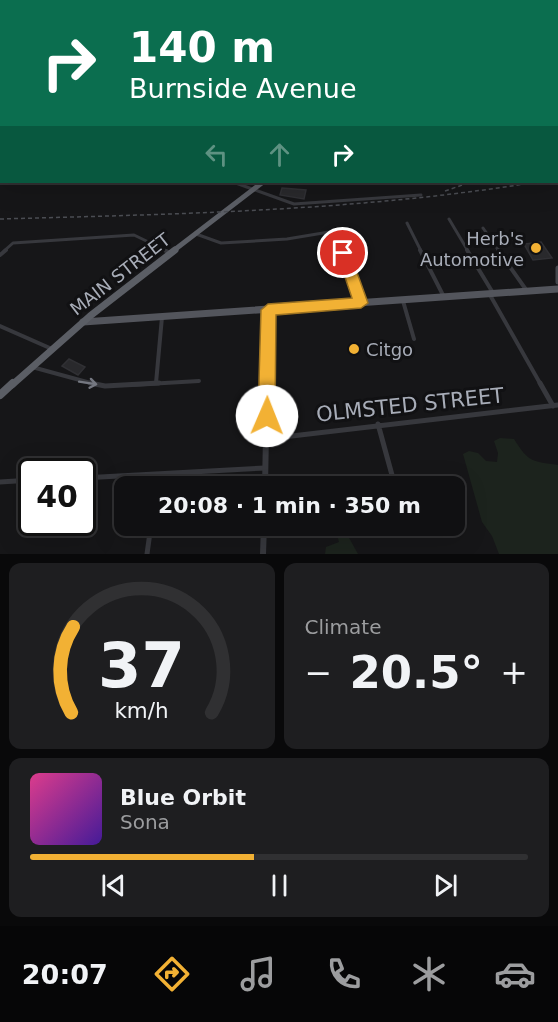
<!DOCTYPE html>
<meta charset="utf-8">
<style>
:root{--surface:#101012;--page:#1e1e20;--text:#f1f3f6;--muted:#9c9d9f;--line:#303032;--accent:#f2b134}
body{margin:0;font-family:"DejaVu Sans",sans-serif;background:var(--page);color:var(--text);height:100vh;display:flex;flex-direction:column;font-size:22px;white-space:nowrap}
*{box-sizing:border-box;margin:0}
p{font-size:20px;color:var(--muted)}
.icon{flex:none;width:33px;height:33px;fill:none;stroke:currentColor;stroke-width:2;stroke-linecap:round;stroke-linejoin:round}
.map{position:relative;height:554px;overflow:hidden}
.sheet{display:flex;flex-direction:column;gap:9px;padding:9px;background:#09090a;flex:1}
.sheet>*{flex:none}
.banner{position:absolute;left:0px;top:0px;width:558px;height:183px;box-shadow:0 6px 24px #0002,0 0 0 2px var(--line);background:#0b6e4f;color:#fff;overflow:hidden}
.speed{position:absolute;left:18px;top:458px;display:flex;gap:12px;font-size:30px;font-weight:700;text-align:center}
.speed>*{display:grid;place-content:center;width:78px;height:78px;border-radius:50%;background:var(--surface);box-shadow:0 6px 24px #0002,0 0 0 2px var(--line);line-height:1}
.speed .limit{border:3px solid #111;border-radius:9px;background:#fff;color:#111}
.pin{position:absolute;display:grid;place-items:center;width:51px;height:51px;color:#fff;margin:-26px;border:3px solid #fff;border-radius:50%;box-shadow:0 2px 6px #0007}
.me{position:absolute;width:66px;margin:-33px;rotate:1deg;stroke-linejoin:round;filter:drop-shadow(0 0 4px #0008)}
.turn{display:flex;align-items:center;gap:21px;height:126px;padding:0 30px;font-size:27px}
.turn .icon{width:78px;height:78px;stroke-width:2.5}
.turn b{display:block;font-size:42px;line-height:51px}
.lanes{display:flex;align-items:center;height:57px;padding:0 30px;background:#0003;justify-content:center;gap:30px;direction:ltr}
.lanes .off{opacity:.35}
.big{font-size:45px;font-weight:700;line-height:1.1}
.sheet .card{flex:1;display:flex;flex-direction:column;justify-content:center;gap:9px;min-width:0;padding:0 21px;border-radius:12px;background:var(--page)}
.sheet .dial{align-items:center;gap:0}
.dial svg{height:156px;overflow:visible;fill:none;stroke:var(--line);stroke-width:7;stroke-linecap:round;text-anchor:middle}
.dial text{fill:var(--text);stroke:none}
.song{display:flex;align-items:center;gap:18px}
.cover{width:72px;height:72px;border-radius:9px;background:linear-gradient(135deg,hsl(330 70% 55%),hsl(260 70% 35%))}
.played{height:6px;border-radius:3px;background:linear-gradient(90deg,var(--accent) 45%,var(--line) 45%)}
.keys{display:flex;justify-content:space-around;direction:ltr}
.heat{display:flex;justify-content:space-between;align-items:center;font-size:33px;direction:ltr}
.sheet .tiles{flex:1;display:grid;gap:9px;grid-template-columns:1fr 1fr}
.card:last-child{grid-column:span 2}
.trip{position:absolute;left:114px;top:476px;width:351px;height:60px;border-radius:12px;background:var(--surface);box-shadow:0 6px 24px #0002,0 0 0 2px var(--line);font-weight:700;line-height:60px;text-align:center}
.menu{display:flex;height:96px;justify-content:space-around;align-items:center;background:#060607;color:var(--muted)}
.menu .icon{width:42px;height:42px}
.menu .on{color:var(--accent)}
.menu b{font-size:27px;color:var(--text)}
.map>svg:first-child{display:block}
.green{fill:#1c231d}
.building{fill:#29292c;stroke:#303034;stroke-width:1.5}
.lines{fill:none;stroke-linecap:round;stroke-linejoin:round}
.minor-far3{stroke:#37383d;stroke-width:2}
.minor-far2{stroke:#37383d;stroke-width:3}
.minor-far1{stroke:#37383d;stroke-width:4}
.minor{stroke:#37383d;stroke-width:5}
.tertiary-far1{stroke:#37383d;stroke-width:4.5}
.tertiary{stroke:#37383d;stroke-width:6}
.secondary{stroke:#45474d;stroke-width:5}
.primary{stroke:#53555c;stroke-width:7}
.trunk-far2{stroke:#5b5e65;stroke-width:5}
.trunk-far1{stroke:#5b5e65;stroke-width:7}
.trunk{stroke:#5b5e65;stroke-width:8}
.rail{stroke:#4a4c52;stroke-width:1.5;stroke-dasharray:4 3;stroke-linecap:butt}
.oneway{stroke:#757881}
.route{fill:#f2b134;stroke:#9d7322;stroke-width:1.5}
.poi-dot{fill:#f2b134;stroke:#111113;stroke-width:2}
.labels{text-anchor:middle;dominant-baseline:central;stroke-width:6;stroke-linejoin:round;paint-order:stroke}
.poi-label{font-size:18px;fill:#a8adb8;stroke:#111113;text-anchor:end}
.street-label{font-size:18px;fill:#a8adb8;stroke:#111113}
.near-street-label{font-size:21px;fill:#a8adb8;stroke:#111113}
</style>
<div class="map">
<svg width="558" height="554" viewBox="0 0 558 554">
<rect width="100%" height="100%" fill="#161618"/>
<path class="green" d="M500,438L514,439C529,463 532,461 558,465V554H499L492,536L482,522L463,454L469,451L478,453L486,461L497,462L498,453L494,441Z
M334,525H350L348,536L358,554H325L326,547L339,542Z"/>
<path class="building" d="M282,188L306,190L304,199L280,195Z
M541,242L552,258L533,260L524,244Z
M69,359L85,367L78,375L62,366Z"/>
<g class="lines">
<path class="minor-far3" d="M364,2L367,0
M556,107L558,109"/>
<path class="minor-far2" d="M233,182L294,204L421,195
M0,183L26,182
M449,219L468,251
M407,223L421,251
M483,228L499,251
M196,234L221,243L287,239L335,231L342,251
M4,251L13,243L134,235L167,251"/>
<path class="minor-far1" d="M164,250L170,253
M342,250L361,303
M420,250L444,297
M467,250L493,293
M498,250L527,291
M0,255L6,250
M490,295L541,385
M403,301L414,339
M0,326L52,349
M32,367L98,385
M156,383L162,317
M130,385L199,381"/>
<path class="minor" d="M90,383L105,386L159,383
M540,383L553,406
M378,424L395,486
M266,439L558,405
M82,478L265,468
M0,482L32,480
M156,486L158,474
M406,525L408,533
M147,554L151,525"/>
<path class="tertiary-far1" d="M267,385L268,310"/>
<path class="tertiary" d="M265,486L267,383
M263,554L264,525"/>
<path class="secondary" d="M558,268V282"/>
<path class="primary" d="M83,322L558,289"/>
<path class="trunk-far2" d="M173,251L263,182"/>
<path class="trunk-far1" d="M12,385L90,316L175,250"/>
<path class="trunk" d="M0,395L13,383"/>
<path class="rail" d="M445,191L471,182
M0,219C180,214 359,211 537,182"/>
</g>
<defs><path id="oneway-shaft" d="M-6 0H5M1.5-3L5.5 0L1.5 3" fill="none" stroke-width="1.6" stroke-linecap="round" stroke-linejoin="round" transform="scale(1.5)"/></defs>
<use class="oneway" href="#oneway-shaft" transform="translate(88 383) rotate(9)"/>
<path class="route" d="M343,248L350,253L368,303L361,308L276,315L275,416L273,422L267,424L260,422L258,416L261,310L268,304L352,298L337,253Z"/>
<g class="poi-dot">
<circle cx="536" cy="248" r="6"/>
<circle cx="354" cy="349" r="6"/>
</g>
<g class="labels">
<g class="poi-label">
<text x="524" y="238">Herb's<tspan x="524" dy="21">Automotive</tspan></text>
<text x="366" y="349" text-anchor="start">Citgo</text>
</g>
<g class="street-label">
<text transform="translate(120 274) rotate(-38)">MAIN STREET</text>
</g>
<g class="near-street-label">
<text transform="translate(410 405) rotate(-6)">OLMSTED STREET</text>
</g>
</g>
</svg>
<div class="speed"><div class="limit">40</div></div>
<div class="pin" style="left:343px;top:253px;background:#d93025"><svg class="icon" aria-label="arrive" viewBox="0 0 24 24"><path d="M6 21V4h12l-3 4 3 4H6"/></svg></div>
<svg class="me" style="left:267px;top:416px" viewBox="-20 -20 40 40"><circle r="19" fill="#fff"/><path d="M0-13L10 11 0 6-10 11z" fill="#f2b134"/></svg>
<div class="trip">20:08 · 1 min · 350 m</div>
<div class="banner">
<div class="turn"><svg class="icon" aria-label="right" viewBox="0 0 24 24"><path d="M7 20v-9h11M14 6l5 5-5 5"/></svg><div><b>140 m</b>Burnside Avenue</div></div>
<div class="lanes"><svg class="icon off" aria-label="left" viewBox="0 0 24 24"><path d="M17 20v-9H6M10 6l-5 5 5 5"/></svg><svg class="icon off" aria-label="ahead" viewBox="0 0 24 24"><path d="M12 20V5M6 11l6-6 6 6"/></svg><svg class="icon" aria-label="right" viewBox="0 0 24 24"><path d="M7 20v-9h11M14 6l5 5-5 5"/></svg></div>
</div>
</div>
<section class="sheet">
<div class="tiles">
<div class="card dial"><svg viewBox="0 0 100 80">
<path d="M14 69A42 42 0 1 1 86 69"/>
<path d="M14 69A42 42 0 0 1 15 25" stroke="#f2b134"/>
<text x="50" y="56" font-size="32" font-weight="700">37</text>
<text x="50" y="72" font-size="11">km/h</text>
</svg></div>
<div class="card"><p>Climate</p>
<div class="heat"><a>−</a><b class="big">20.5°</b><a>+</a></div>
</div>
<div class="card">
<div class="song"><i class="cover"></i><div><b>Blue Orbit</b><p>Sona</p></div></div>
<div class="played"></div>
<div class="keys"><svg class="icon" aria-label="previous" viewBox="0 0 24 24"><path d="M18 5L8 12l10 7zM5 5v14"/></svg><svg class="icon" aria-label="pause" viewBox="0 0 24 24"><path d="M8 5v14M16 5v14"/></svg><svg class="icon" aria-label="next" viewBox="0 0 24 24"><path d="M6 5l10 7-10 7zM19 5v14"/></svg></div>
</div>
</div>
</section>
<nav class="menu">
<b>20:07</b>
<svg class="icon on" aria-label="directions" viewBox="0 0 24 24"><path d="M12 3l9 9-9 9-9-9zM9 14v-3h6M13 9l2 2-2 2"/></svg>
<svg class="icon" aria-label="music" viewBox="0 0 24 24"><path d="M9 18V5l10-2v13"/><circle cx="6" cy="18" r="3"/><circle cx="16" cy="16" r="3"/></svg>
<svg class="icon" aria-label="phone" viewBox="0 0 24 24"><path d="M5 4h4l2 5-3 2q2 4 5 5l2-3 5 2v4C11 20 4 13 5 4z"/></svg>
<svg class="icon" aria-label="climate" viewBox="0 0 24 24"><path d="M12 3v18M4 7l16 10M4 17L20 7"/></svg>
<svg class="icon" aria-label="car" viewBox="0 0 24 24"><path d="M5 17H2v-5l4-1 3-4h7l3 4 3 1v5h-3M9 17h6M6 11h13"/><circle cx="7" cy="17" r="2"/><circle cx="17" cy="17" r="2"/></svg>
</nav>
